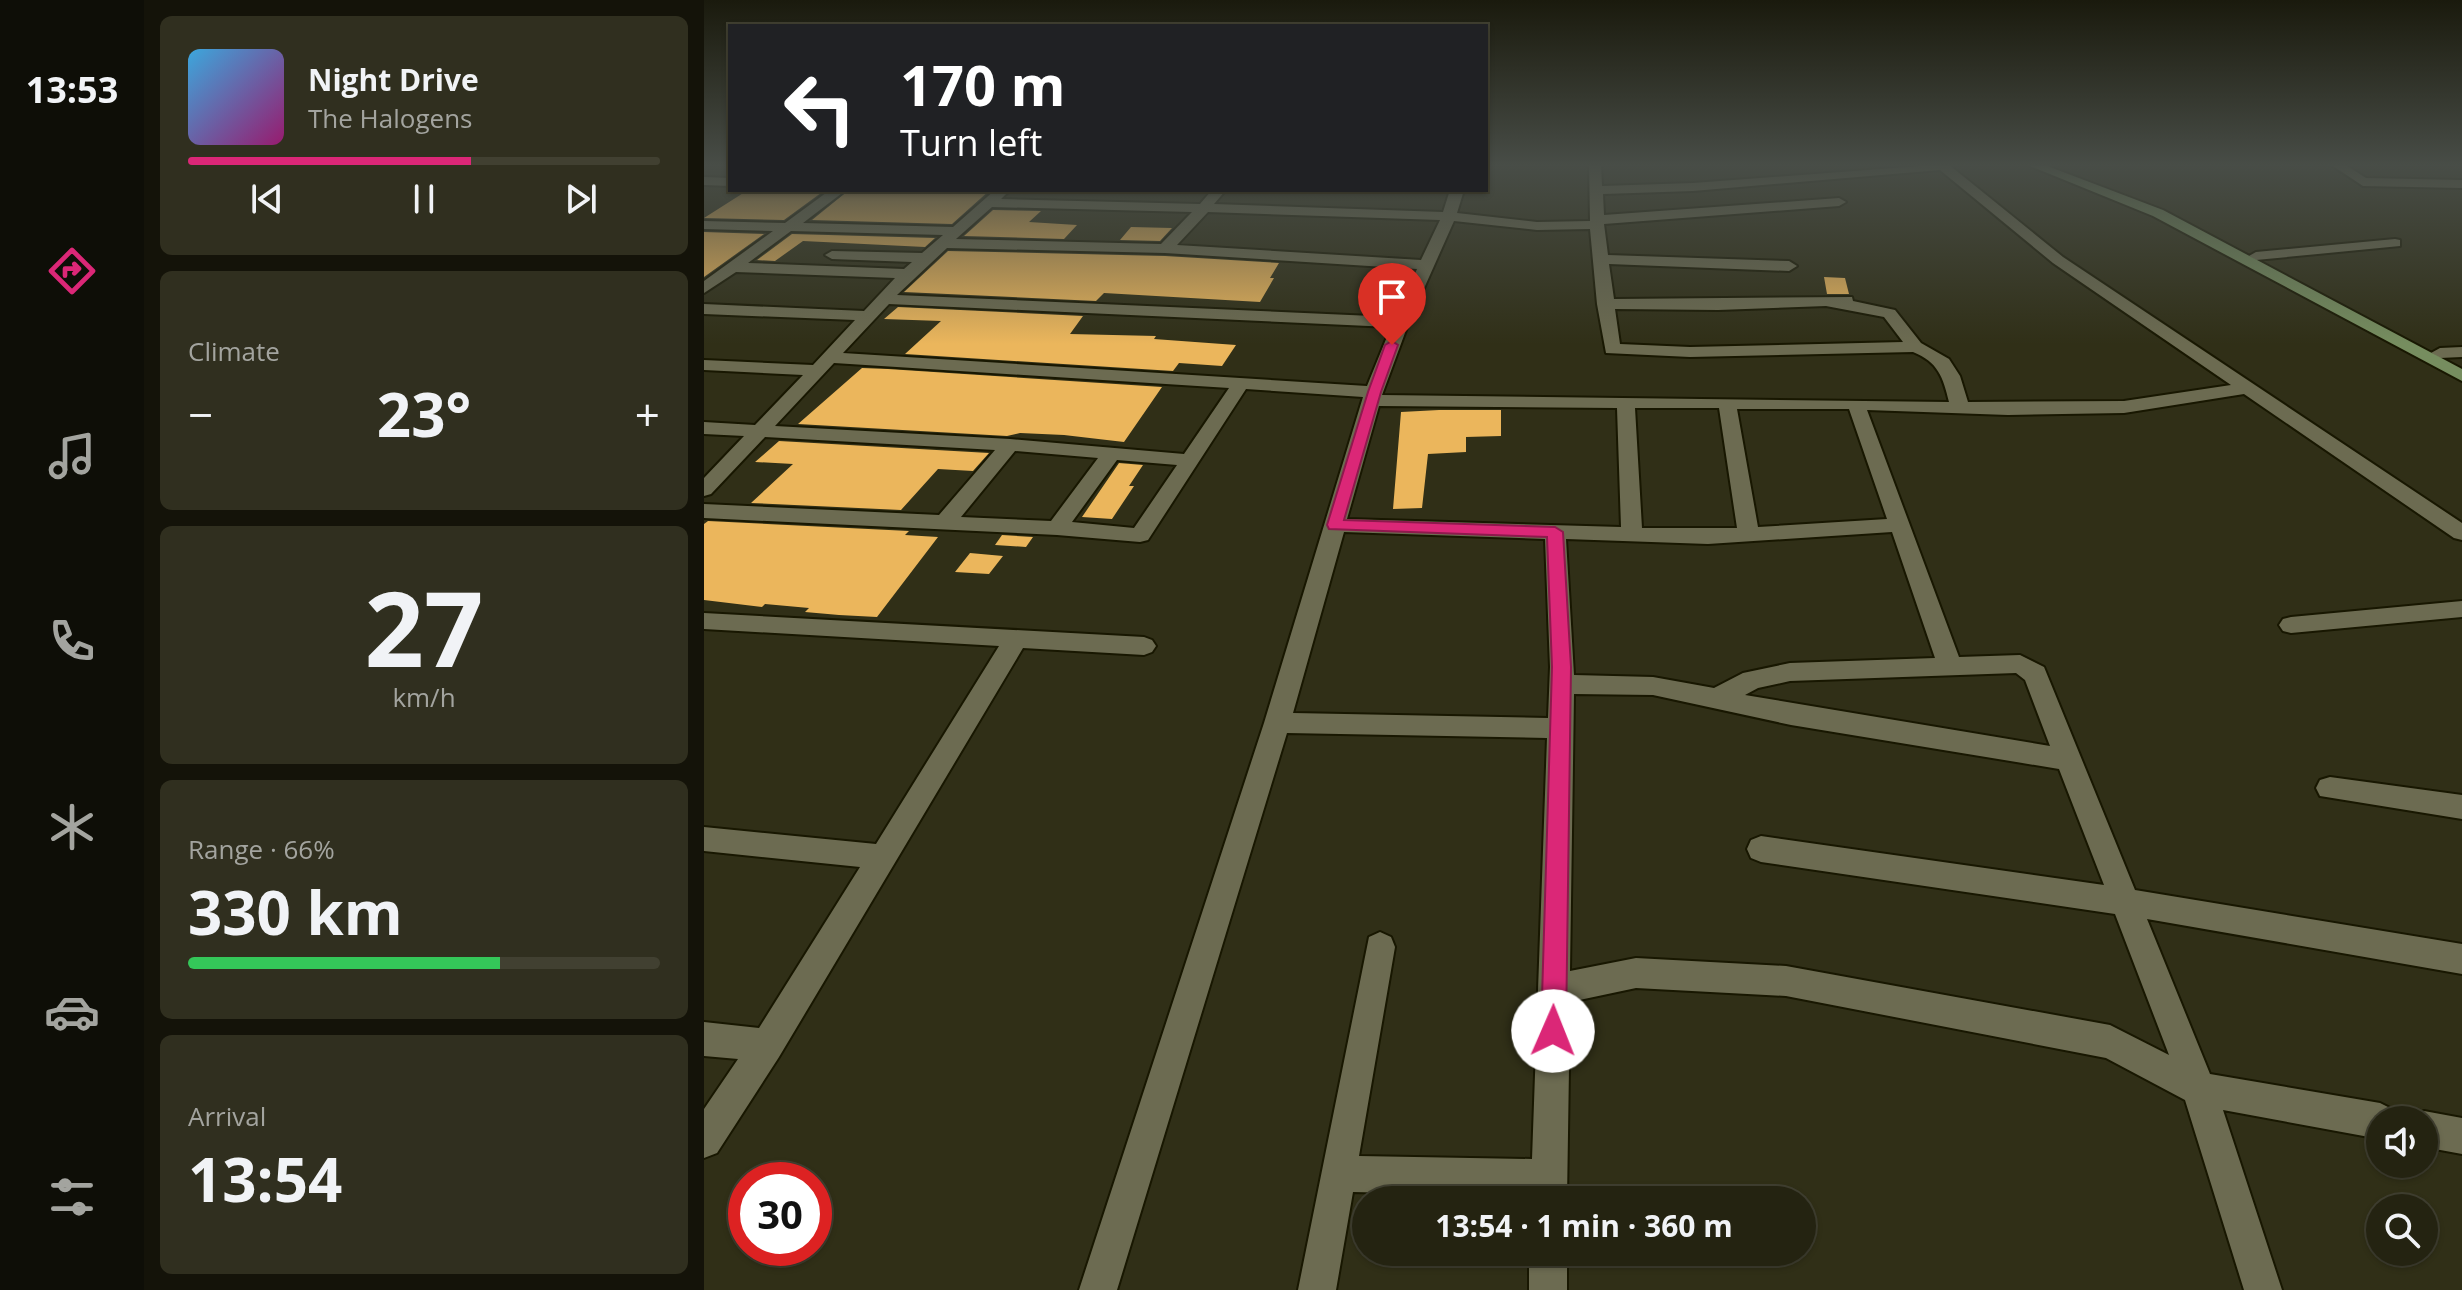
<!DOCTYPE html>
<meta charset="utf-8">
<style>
:root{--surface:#242311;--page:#302f1f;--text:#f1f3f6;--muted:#a3a49f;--line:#414031;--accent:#db2777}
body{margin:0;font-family:"Open Sans",sans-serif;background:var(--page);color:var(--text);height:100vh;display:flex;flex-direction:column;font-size:30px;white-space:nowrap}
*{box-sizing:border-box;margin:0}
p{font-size:26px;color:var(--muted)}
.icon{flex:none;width:44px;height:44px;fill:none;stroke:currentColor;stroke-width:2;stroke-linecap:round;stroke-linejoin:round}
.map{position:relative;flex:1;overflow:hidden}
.side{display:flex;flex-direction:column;gap:16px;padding:16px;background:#141309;width:560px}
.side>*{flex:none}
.top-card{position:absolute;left:24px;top:24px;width:760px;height:168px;border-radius:0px;box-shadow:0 2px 6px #0004,0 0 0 2px var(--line);background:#202124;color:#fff;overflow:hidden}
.tools{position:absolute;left:1662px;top:1106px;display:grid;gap:16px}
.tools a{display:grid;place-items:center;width:72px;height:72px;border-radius:50%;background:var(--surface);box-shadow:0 2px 6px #0004,0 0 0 2px var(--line);font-size:40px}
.speed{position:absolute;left:24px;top:1162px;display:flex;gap:16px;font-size:40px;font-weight:700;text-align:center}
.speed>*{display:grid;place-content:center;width:104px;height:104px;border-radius:50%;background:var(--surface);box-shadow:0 2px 6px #0004,0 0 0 2px var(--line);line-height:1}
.speed .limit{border:12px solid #d22;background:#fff;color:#111}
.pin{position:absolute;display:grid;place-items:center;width:68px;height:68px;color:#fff;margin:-82px -34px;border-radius:50% 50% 50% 0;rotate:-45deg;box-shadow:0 0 8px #0007}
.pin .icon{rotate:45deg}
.me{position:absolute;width:88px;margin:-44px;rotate:1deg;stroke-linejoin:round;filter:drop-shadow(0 0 6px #0008)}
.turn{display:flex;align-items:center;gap:28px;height:168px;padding:0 40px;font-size:36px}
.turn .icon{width:104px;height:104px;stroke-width:2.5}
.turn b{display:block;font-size:56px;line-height:68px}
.big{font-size:60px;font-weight:700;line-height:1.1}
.side .tile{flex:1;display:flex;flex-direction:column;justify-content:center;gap:12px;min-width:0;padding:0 28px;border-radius:12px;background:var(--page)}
.side .dial{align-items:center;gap:0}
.dial b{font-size:104px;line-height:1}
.song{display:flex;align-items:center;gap:24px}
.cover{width:96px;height:96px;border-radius:12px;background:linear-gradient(135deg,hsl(200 70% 55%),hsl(320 70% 35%))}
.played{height:8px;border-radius:4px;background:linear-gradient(90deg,var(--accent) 60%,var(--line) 60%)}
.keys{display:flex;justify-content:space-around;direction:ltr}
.heat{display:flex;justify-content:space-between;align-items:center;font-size:44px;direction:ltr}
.charge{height:12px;border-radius:6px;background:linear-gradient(90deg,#34c759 66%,var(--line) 0)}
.trip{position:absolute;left:648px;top:1186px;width:464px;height:80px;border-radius:40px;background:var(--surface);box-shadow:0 2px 6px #0004,0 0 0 2px var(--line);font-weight:700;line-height:80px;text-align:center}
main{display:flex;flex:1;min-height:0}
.menu{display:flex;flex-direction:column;width:144px;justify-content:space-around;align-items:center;background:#0e0e07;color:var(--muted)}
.menu .icon{width:56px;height:56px}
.menu .current{color:var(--accent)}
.menu b{font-size:36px;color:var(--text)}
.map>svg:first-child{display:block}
.building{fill:#ebb65c}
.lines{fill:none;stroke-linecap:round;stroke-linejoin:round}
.minor-casing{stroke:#181701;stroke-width:4}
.major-casing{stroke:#181701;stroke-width:4}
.minor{fill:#6c6b51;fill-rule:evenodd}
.major{fill:#768d5f;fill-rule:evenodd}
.route{fill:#db2777;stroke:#8e194d;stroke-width:2}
</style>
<main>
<nav class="menu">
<b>13:53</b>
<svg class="icon current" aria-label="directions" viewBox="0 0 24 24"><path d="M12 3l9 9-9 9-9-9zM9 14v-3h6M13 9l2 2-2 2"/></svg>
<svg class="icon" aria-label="music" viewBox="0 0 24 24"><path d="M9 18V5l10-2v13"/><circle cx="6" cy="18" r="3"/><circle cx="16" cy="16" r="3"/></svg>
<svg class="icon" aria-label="phone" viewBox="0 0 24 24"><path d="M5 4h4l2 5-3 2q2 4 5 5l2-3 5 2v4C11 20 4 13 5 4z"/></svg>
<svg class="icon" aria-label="climate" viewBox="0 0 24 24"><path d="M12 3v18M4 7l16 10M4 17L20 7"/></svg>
<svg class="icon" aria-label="car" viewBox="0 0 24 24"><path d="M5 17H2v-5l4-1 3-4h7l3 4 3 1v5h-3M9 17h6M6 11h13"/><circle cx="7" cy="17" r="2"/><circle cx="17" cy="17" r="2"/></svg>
<svg class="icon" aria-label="filters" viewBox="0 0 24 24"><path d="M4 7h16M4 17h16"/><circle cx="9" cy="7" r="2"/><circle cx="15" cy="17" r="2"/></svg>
</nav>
<section class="side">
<div class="tile">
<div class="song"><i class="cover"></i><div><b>Night Drive</b><p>The Halogens</p></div></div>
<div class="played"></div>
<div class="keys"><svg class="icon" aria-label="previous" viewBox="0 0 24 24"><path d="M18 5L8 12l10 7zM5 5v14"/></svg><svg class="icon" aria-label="pause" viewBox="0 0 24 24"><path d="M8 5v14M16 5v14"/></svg><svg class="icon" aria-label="next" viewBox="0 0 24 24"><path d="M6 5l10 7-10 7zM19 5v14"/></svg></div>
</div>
<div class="tile"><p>Climate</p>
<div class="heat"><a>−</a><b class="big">23°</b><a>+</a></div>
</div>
<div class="tile dial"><b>27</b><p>km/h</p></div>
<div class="tile"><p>Range · 66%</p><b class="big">330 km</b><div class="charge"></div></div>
<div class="tile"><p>Arrival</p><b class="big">13:54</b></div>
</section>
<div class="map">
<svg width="1758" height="1290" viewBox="0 0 1758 1290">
<rect width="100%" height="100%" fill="#302f17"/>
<path class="building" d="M44,190H121L80,220L0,218Z
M145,190H286L248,224L108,220Z
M289,210L337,211L325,222L373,225L360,239L260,236Z
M427,227L468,228L456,241L416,240Z
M0,232L60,234L0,277Z
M88,234L231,238L221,247L99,241L71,261L53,260Z
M244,251L461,256L575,263L566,278H570L556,302L400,293L392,301L200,292Z
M1120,277L1141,278L1145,294H1123Z
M194,307L379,316L366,334L452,336L450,339L532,345L518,366L475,363L469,371L201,354L237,321L180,319Z
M158,368L184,369L458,387L420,442L360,435L316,433L303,436L94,424Z
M735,410H797V436L762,437V452L724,454L718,508L689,509L697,412Z
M75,441L285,453L269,471L234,469L197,510L47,503L89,464L51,462Z
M415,463L439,465L425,486H430L408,519L378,517Z
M4,521L205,531L201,535L234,537L173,617L135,615L101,612L105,608L61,604L58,607L0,600V524Z
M298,535L329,537L322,547L291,545Z
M266,553L299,556L285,574L251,572Z"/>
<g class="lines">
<g class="minor-casing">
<path id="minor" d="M885,164H897L898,186L989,183L1244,164L1359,257L1758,523V540L1750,538L1540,394L1420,413L1304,415L1163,410L1255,657L1316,655L1340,667L1431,890L1758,944V974L1443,919L1506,1074L1676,1103L1688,1109L1693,1120H1676V1139L1519,1110L1578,1290H1540L1481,1100L1402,1058L1082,996L932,988L866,1002L863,1200H827V1196L649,1192L632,1290H594L665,937L676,932L687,937L691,947L655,1156L828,1159L843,738L583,733L413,1290H375L560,723L659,397L542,389L444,540L436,542L353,535L0,518V504L235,515L291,450L61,437L7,494L0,496V478L40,436L0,434V422L51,425L99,375L0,370V360L109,365L151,320L0,314V304L160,311L191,278L32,272L0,293V281L69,231L0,229V221L81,223L126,190H142L99,223L249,227L291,190H306L297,199L496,204L508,190H522L510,204L739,212L746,190H760L753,213L833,222L886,221ZM1236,170L1349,263L1527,385L1420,401L1264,402L1256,376L1245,359L1217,343L1191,310L1149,301L1148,297L910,299L905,264L1085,271L1093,266L1085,261L904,255L900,224L1135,206L1142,202L1135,198L900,215L899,194L989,191ZM288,207L488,212L457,244L252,239ZM504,212L736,220L717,260L473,245ZM750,221L833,230L886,229L893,304L902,353L986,357L1209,352C1234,362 1239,377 1245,402L678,395L705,322ZM87,231L239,235L218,253L128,251L121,255L128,259L208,262L200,269L44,263ZM243,248L461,253L713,269L691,317L193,295ZM185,304L687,327L663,386L139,353ZM1122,306L1180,317L1199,342L986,347L916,344L911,309L1014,310ZM130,363L525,388L480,454L306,439L71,426ZM675,406L913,408L917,527L643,519ZM931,408H1015L1033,528H938ZM1033,409H1145L1183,519L1054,527ZM311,451L394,458L347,521L257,517ZM413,460L473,465L430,528L368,522ZM640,532L841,539L846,667L844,718L589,713ZM1188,532L1231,658L1086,663L1039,673L1010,688L949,677L870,675L862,539L1004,544ZM1312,673L1321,680L1346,746L1041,695L1054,688L1086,681ZM870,694L949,695L1087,725L1355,769L1400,885L1057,836L1047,840L1043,849L1047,858L1057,862L1411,914L1465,1055L1406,1025L1082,966L932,958L866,971Z
M1626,164H1640L1662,178L1758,180V188L1659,186Z
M0,177L26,178V186L0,185Z
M1691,239L1696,240V246L1552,260L1545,256L1552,252Z
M1758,347V357L1736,358L1727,353L1736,348Z
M1758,601V617L1587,633L1579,631L1575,625L1579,619L1587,617Z
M0,613L440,637L448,640L452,646L448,652L440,655L319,648L75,1057L13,1153L0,1158V1109L34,1059L0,1056V1022L55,1028L156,867L0,851V827L172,844L295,646L0,629Z
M1626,777L1758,795V819L1616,796L1612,788L1616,780Z
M1720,1111L1758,1118V1154L1720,1147V1120H1706Z
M825,1252H863V1290H825Z"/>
</g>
<g class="major-casing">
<path id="major" d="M1321,164H1338L1459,210L1758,369V381L1449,216Z"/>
</g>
<use href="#minor" class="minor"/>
<use href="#major" class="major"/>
</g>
<linearGradient id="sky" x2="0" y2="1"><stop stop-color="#1a1a0d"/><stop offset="0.48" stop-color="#484d47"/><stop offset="1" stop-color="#484d47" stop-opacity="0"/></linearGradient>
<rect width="1758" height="344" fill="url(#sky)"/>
<path class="route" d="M688,341L694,345L677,392L640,520L851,527L859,532L867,667L862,1031L858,1040L849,1044L840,1040L837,1031L848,667L843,537L625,529L623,525L664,392L681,345Z"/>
</svg>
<div class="tools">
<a><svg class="icon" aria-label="sound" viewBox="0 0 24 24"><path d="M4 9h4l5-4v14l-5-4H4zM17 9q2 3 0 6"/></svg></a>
<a><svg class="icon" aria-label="search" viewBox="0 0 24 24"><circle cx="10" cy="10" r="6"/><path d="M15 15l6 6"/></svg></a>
</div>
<div class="speed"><div class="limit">30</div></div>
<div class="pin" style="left:688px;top:345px;background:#d93025"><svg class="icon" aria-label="arrive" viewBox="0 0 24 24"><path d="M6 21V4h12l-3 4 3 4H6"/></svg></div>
<svg class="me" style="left:849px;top:1031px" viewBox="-20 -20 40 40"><circle r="19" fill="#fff"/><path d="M0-13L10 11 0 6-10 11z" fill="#db2777"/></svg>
<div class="trip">13:54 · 1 min · 360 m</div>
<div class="top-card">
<div class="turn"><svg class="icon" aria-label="left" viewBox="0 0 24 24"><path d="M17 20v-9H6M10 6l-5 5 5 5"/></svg><div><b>170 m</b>Turn left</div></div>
</div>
</div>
</main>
